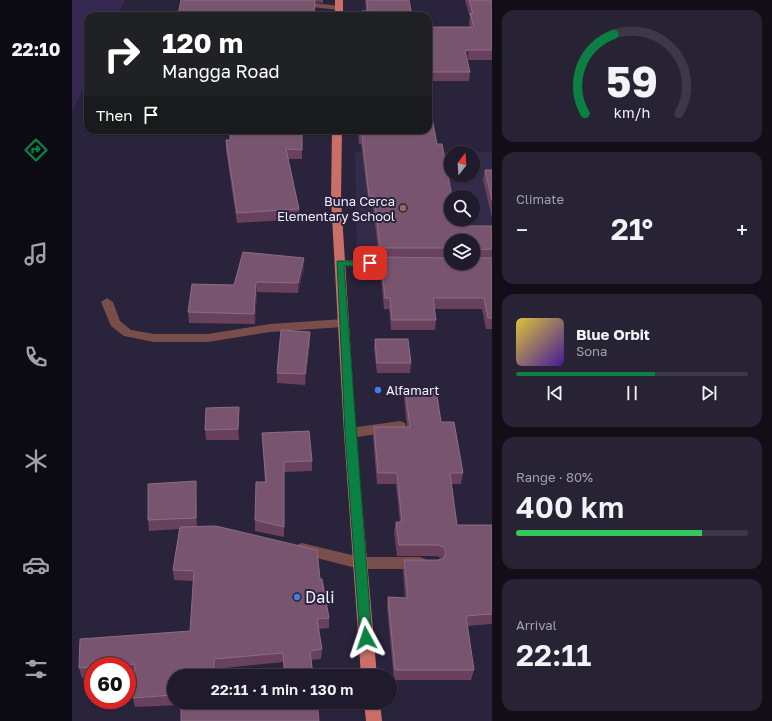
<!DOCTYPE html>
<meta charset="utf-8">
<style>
:root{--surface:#1f1a2c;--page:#272334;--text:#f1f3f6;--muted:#a1a1a9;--line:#3c3848;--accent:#0b8043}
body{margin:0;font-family:"Golos Text",sans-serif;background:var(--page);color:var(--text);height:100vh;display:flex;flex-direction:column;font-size:15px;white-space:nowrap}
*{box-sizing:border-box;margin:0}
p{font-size:13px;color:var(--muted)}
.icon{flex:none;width:22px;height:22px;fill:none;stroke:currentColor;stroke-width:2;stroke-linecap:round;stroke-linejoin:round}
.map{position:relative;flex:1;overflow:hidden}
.panel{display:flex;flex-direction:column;gap:10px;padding:10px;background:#110e18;width:280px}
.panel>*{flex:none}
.banner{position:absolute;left:12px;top:12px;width:348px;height:122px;border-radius:12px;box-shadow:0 1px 3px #0004,0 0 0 1px var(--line);background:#202124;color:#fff;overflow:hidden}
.needle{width:26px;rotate:17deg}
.controls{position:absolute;left:372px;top:146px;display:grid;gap:8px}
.controls a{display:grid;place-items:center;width:36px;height:36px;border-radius:50%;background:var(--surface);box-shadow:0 1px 3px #0004,0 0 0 1px var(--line);font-size:20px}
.speed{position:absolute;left:12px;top:657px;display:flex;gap:8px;font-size:20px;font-weight:700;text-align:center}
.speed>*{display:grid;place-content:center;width:52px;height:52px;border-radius:50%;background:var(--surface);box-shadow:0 1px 3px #0004,0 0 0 1px var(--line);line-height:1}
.speed .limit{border:6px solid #d22;background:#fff;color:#111}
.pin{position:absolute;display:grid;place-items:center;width:34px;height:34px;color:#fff;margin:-17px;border-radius:8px;box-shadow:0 2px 6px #0006}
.me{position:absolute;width:44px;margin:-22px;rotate:355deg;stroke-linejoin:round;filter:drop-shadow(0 0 3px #0008)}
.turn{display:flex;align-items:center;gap:14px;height:84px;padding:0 12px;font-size:18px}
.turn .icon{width:52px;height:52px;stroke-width:2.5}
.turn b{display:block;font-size:28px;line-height:34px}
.then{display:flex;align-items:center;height:38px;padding:0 12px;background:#0003;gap:8px;font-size:15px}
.big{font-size:30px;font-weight:600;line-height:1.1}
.panel .card{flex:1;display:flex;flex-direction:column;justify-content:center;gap:6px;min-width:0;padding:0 14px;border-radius:12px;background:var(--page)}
.panel .dial{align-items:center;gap:0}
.dial svg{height:104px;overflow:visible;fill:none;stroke:var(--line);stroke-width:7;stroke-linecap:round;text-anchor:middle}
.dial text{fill:var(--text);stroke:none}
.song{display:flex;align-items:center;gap:12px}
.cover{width:48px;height:48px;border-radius:6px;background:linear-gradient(135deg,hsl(50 70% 55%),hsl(260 70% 35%))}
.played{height:4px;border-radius:2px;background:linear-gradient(90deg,var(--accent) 60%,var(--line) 60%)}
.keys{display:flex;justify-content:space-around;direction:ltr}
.heat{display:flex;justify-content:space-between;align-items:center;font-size:22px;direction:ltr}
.charge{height:6px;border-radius:3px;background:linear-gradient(90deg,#34c759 80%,var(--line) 0)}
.trip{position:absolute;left:95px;top:669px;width:230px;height:40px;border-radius:20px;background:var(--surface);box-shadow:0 1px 3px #0004,0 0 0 1px var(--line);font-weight:600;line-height:40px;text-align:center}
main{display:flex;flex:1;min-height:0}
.menu{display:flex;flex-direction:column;width:72px;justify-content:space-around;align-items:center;background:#0c0a12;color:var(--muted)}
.menu .icon{width:28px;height:28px}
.menu .selected{color:var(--accent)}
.menu b{font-size:18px;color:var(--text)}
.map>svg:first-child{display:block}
.built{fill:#322b49;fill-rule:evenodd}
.green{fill:#352952}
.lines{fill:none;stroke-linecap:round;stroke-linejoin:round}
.minor{fill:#794d49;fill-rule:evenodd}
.major{fill:#c96f67;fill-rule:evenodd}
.wall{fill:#6a415d;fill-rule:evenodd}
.shaded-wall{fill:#4a2d48}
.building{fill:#79546f;stroke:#8c6c85}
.route{fill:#0b8043;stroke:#07532c}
.education-dot{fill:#8d6e63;stroke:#29233b;stroke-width:1.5}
.shop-dot{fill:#3f7fe0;stroke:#29233b;stroke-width:1.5}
.labels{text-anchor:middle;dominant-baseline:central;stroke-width:4;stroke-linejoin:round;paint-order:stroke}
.poi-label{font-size:13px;fill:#f1eeff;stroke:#29233b;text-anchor:end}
.near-poi-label{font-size:16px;fill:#f1eeff;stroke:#29233b;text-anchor:start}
</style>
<main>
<nav class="menu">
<b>22:10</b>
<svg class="icon selected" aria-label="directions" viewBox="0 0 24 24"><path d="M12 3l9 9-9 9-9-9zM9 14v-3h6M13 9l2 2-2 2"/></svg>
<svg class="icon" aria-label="music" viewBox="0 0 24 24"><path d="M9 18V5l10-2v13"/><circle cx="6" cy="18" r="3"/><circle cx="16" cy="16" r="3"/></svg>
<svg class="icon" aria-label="phone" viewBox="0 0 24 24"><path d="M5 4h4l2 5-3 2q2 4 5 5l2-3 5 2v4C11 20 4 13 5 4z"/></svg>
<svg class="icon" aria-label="climate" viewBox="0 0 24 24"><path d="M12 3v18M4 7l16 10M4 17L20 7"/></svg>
<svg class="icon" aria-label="car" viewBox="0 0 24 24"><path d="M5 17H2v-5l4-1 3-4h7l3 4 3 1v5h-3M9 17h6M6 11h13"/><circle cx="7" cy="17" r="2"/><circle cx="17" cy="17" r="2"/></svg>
<svg class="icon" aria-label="filters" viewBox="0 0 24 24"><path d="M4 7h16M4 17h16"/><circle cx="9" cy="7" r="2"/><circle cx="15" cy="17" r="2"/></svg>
</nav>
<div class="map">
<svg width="420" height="721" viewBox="0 0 420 721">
<rect width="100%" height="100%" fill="#29233b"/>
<path class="built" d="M283,152H420V261L401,241H379V261L285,260ZM379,153H401V175H379ZM379,197H401V219H379Z"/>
<path class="green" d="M0,0H53L45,16H16V77L0,113Z"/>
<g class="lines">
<path class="minor" d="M192,0H217L267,6L271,8L267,10L196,2Z
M268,260H324L329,263L324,266L264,265L263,263Z
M35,298L41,302L48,321L59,330L82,334H136L198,324L271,319L277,323L271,327L198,332L136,342H82L52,336L39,326L29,302Z
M328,421L333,423L334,426L333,429L328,431L278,438L273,436L272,433L273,430L278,428Z
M230,543L288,557H348L353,559L355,563L353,567L348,569H288L225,553L223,549L225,545Z"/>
<path class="major" d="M263,0H271V16H263Z
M260,130H270L269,199L284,433L305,676H289L272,433L259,199Z
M292,702H308L310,721H294Z"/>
</g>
<path class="wall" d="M109,0H251V3L243,2Z
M293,0H337L340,16H290V11H294Z
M393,0H420V60H395L398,72L397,81H356V27H398L397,23L398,17Z
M286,130H356L365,144L386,226H420V329H414L410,309H362L364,320L363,330H319L317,309H312L308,267L309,258H307L301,207L297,206L289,144H287ZM379,241H401V263H379Z
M154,140H158L230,150V159H216L227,209V219L165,223L154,150Z
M413,170H420V218L411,180Z
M232,258V268L226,293L185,292L183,324L117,323L116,312L162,285Z
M238,332V342L233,385L205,383V373Z
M303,339L339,363L338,373H305L302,349Z
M333,389L369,422L391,473L389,484H379L385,525H420V624L395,626L402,670L399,680H322L315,607L316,597L333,598L331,570L332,560H366L370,558L364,556H325L322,532L324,522H328L324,484H305L301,437L302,427H335L332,399Z
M167,407V440H134L133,430Z
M190,433L240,461V471L212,472V537L183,531V520L193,482Z
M124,491L125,526L248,579L257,618V628L246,629L250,649L249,659L239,660L241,676H212L211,662L143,669L102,676V702H245L109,705L63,707L61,698L62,674H55V666H21V677L10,678L7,668L118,631L121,581L102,580L101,570L107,529L77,531L76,520Z"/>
<path class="shaded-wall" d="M397,50L396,60L393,51Z
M232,258V268L226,293V283Z
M184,282L185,292L183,324L182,314Z
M238,332V342L233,385V374Z
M167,407V440L166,429Z
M124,481V491L125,528L124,518Z
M142,659L143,669V676H142Z"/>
<path class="building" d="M109,0H243L242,16H107V10Z
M295,0H337L340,16H291L290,11H296Z
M397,0H420V50H397L393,51L398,72H356V27H402L398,13L401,14Z
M356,98L365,144H370L380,197H379V219H385L386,226H420V249L401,250V241H379V248H308L302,196H297L290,134H288L287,130H356Z
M158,130H230V150L214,149L227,209L165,213L154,140H158Z
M413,170H420V200Z
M171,252L232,258L226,283L184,282L182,314L116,312L120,284L162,285Z
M309,257L379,258V263H401V258H420V318H416L412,298H361L364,320H320L318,298H313Z
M209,330L238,332L233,374L205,373Z
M303,339H336L339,363H305Z
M333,389H364L369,422H382L391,473H378L385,525H420V614L394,616L402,670H323L316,597L336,598L332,560H366L372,558L374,552L371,547L366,545H327L324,522H330L325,473H306L302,427H338Z
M167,407L166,429L133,430L134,408Z
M237,431L240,461L212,462V527L183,520L184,482H194L190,433Z
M124,481V518L76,520V484Z
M144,526L245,550L248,579H250L257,618L245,619L250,649L238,651L241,676H213L211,653L142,659V676H102V695L61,698L63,664L37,666H21V667L7,668L8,639L118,631L122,571L101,570L108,527Z
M109,702H245L247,721H109Z"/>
<path class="route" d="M265,261H298L302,263L298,266H272L300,638L298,641L294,643L290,641L288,638L273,433Z"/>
<circle class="education-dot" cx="331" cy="208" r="4"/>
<g class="shop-dot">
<circle cx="306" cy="390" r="4"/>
<circle cx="225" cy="597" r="4"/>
</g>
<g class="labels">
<g class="poi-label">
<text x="323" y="201">Buna Cerca<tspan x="323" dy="15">Elementary School</tspan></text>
<text x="314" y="390" text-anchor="start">Alfamart</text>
</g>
<g class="near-poi-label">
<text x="233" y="597">Dali</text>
</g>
</g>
</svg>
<div class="controls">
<a><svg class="needle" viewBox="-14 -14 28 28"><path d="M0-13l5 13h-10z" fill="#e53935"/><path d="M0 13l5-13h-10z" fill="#a1a1a9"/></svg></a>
<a><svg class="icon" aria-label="search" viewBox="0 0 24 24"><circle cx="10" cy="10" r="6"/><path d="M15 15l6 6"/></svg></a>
<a><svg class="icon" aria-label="layers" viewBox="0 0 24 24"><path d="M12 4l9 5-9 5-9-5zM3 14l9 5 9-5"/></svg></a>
</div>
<div class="speed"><div class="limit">60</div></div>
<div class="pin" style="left:298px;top:263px;background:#d93025"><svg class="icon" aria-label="arrive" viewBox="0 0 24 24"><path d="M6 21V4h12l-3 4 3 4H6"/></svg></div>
<svg class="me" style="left:294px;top:638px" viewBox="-20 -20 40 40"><path d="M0-17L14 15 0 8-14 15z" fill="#0b8043" stroke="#fff" stroke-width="4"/></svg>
<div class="trip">22:11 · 1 min · 130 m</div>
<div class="banner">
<div class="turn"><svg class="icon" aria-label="right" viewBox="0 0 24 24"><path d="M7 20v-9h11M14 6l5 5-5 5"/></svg><div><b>120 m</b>Mangga Road</div></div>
<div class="then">Then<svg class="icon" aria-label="arrive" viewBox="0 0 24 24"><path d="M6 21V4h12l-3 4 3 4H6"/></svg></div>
</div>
</div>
<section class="panel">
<div class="card dial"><svg viewBox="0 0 100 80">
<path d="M14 69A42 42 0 1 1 86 69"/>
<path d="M14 69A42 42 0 0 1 36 8" stroke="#0b8043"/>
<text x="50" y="56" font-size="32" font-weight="700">59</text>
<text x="50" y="72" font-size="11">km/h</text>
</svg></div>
<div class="card"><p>Climate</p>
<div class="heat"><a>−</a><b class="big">21°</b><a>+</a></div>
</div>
<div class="card">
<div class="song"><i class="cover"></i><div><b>Blue Orbit</b><p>Sona</p></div></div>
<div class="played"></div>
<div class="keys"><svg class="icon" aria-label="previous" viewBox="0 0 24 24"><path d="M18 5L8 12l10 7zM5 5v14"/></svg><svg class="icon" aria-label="pause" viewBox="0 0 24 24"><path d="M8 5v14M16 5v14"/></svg><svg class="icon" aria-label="next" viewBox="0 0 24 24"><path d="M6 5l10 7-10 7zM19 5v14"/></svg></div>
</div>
<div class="card"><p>Range · 80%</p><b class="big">400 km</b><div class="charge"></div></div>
<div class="card"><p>Arrival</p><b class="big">22:11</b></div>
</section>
</main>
